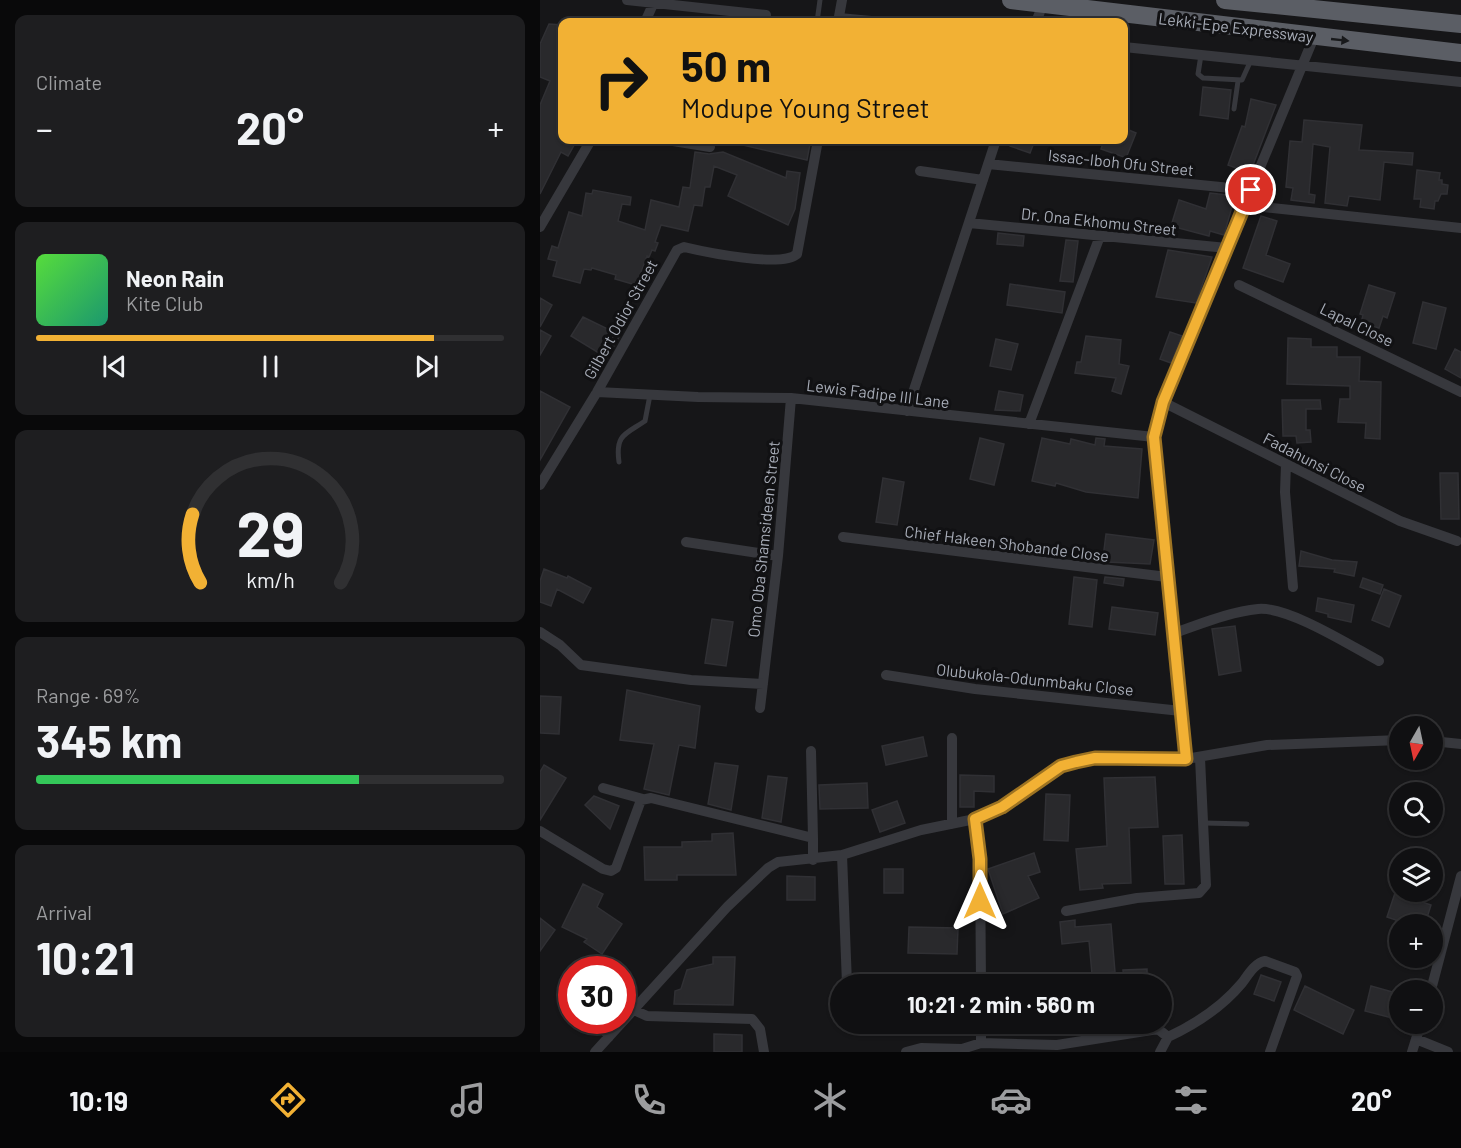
<!DOCTYPE html>
<meta charset="utf-8">
<style>
:root{--surface:#101012;--page:#1e1e20;--text:#f1f3f6;--muted:#9c9d9f;--line:#303032;--accent:#f2b134}
body{margin:0;font-family:Barlow,sans-serif;background:var(--page);color:var(--text);height:100vh;display:flex;flex-direction:column;font-size:22px;white-space:nowrap}
*{box-sizing:border-box;margin:0}
p{font-size:20px;color:var(--muted)}
.icon{flex:none;width:33px;height:33px;fill:none;stroke:currentColor;stroke-width:2;stroke-linecap:round;stroke-linejoin:round}
.map{position:relative;flex:1;overflow:hidden}
.details{display:flex;flex-direction:column;gap:15px;padding:15px;background:#09090a;width:540px}
.details>*{flex:none}
.banner{position:absolute;left:18px;top:18px;width:570px;height:126px;border-radius:12px;box-shadow:0 2px 4px #0004,0 0 0 2px var(--line);background:#f2b134;color:#111;overflow:hidden}
.needle{width:39px;rotate:189deg}
.tools{position:absolute;left:849px;top:716px;display:grid;gap:12px}
.tools a{display:grid;place-items:center;width:54px;height:54px;border-radius:50%;background:var(--surface);box-shadow:0 2px 4px #0004,0 0 0 2px var(--line);font-size:30px}
.speed{position:absolute;left:18px;top:956px;display:flex;gap:12px;font-size:30px;font-weight:700;text-align:center}
.speed>*{display:grid;place-content:center;width:78px;height:78px;border-radius:50%;background:var(--surface);box-shadow:0 2px 4px #0004,0 0 0 2px var(--line);line-height:1}
.speed .limit{border:9px solid #d22;background:#fff;color:#111}
.pin{position:absolute;display:grid;place-items:center;width:51px;height:51px;color:#fff;margin:-26px;border:3px solid #fff;border-radius:50%;box-shadow:0 2px 6px #0007}
.me{position:absolute;width:66px;margin:-33px;rotate:0deg;stroke-linejoin:round;filter:drop-shadow(0 0 4px #0008)}
.turn{display:flex;align-items:center;gap:21px;height:126px;padding:0 24px;font-size:27px}
.turn .icon{width:78px;height:78px;stroke-width:2.5}
.turn b{display:block;font-size:42px;line-height:51px}
.big{font-size:45px;font-weight:700;line-height:1.1}
.details .tile{flex:1;display:flex;flex-direction:column;justify-content:center;gap:9px;min-width:0;padding:0 21px;border-radius:12px;background:var(--page)}
.details .dial{align-items:center;gap:0}
.dial svg{height:156px;overflow:visible;fill:none;stroke:var(--line);stroke-width:7;stroke-linecap:round;text-anchor:middle}
.dial text{fill:var(--text);stroke:none}
.song{display:flex;align-items:center;gap:18px}
.cover{width:72px;height:72px;border-radius:9px;background:linear-gradient(135deg,hsl(110 70% 55%),hsl(160 70% 35%))}
.played{height:6px;border-radius:3px;background:linear-gradient(90deg,var(--accent) 85%,var(--line) 85%)}
.keys{display:flex;justify-content:space-around;direction:ltr}
.heat{display:flex;justify-content:space-between;align-items:center;font-size:33px;direction:ltr}
.charge{height:9px;border-radius:4px;background:linear-gradient(90deg,#34c759 69%,var(--line) 0)}
.trip{position:absolute;left:290px;top:974px;width:342px;height:60px;border-radius:30px;background:var(--surface);box-shadow:0 2px 4px #0004,0 0 0 2px var(--line);font-weight:700;line-height:60px;text-align:center}
.menu{display:flex;height:96px;justify-content:space-around;align-items:center;background:#060607;color:var(--muted)}
.menu .icon{width:42px;height:42px}
.menu .current{color:var(--accent)}
.menu b{font-size:27px;color:var(--text)}
main{display:flex;flex:1;min-height:0}
.map>svg:first-child{display:block}
.building{fill:#29292c;stroke:#303034;stroke-width:1.5}
.lines{fill:none;stroke-linecap:round;stroke-linejoin:round}
.service{stroke:#37383d;stroke-width:5}
.minor{stroke:#37383d;stroke-width:10}
.trunk{stroke:#5b5e65;stroke-width:18}
.oneway{fill:#18191b}
.route-casing{stroke:#9d7322;stroke-width:15}
.route{stroke:#f2b134;stroke-width:10}
.labels{text-anchor:middle;dominant-baseline:central;stroke-width:6;stroke-linejoin:round;paint-order:stroke}
.street-label{font-size:16px;fill:#a8adb8;stroke:#111113}
</style>
<main>
<section class="details">
<div class="tile"><p>Climate</p>
<div class="heat"><a>−</a><b class="big">20°</b><a>+</a></div>
</div>
<div class="tile">
<div class="song"><i class="cover"></i><div><b>Neon Rain</b><p>Kite Club</p></div></div>
<div class="played"></div>
<div class="keys"><svg class="icon" aria-label="previous" viewBox="0 0 24 24"><path d="M18 5L8 12l10 7zM5 5v14"/></svg><svg class="icon" aria-label="pause" viewBox="0 0 24 24"><path d="M8 5v14M16 5v14"/></svg><svg class="icon" aria-label="next" viewBox="0 0 24 24"><path d="M6 5l10 7-10 7zM19 5v14"/></svg></div>
</div>
<div class="tile dial"><svg viewBox="0 0 100 80">
<path d="M14 69A42 42 0 1 1 86 69"/>
<path d="M14 69A42 42 0 0 1 10 34" stroke="#f2b134"/>
<text x="50" y="56" font-size="32" font-weight="700">29</text>
<text x="50" y="72" font-size="11">km/h</text>
</svg></div>
<div class="tile"><p>Range · 69%</p><b class="big">345 km</b><div class="charge"></div></div>
<div class="tile"><p>Arrival</p><b class="big">10:21</b></div>
</section>
<div class="map">
<svg width="921" height="1052" viewBox="0 0 921 1052">
<rect width="100%" height="100%" fill="#161618"/>
<path class="building" d="M9,24L22,25V140H37L28,156L21,152L0,194V105L10,81L0,77V44Z
M663,87L691,90L688,119L660,115Z
M711,99L736,105L710,173L688,165L702,126L705,127Z
M764,120L822,125L819,150L873,153L872,165L844,162L840,200L809,196L807,206L785,203L790,147L773,144L769,194L775,195L774,203L751,200L753,188L746,187L750,141L762,142Z
M584,128L596,133L584,163V157L561,149L564,140H584Z
M194,140H246L270,144L267,160L194,143Z
M472,140H495L490,153L470,146Z
M155,152L169,154L183,152L246,178L247,171L260,173L255,209L248,225L188,196L197,175L174,166L170,187H165L162,206L154,205L148,231L121,225L115,242L118,243L115,251L112,250L109,257L107,256L96,285L75,279L76,275L52,268L51,270L44,269L40,283L13,276L17,261L8,259L12,246L18,248L29,212L42,216L46,193L52,194L53,190L91,197L90,205L82,204L78,221L105,230L111,200L139,207L143,187L150,188Z
M877,170L900,173L899,180H902V184L908,185L907,194H901L898,201H895L894,209L880,207L881,199H874Z
M670,193L695,196L684,235L670,231L669,236L631,226L639,200L666,209Z
M721,216L737,221L726,255L750,264L743,282L703,268Z
M458,233L484,236L483,246L457,244Z
M526,240L538,241L533,282L520,281Z
M628,250L672,257L656,303L616,297Z
M470,284L525,292L522,313L467,305Z
M829,285L855,293L847,318L843,316L839,328L821,323L823,315L820,314Z
M0,298L12,305L0,327Z
M883,302L906,308L896,349L873,343Z
M43,317L80,335L67,358L31,336Z
M0,330L11,336L0,355Z
M630,332L642,336L631,363L620,359Z
M546,336L581,340L579,364L589,366L581,394L572,391L576,378L535,373L537,362H541Z
M748,338L771,339V347H797V357H820L819,381L841,382L840,439L825,438L826,423L798,422L800,399H810V386L747,384Z
M456,339L478,344L471,370L450,366Z
M915,349L921,352V378L905,369Z
M0,391L30,407L0,460Z
M459,391L483,395L480,411L455,410Z
M742,400H780L781,409H766V430H770L771,442L757,443L756,436H743Z
M440,438L464,444L454,485L430,479Z
M502,438L530,444L531,439L555,445L556,438L565,439L564,446L602,449L598,498L546,492L516,483L515,486L492,481Z
M900,473H918L919,519H901Z
M343,478L364,482L357,525L336,522Z
M566,534L614,540L610,564L567,562V559L563,558Z
M761,551L792,560L817,562L814,576L794,572L795,569L759,566Z
M4,569L27,578L28,576L51,588L43,603L17,589L11,606L0,602V581Z
M534,577L557,580L552,627L529,624Z
M565,577L584,579L583,586L564,583Z
M823,578L843,585L840,594L820,587Z
M844,589L861,596L849,627L832,620Z
M778,598L814,605L811,622L788,617V614L776,611Z
M572,607L618,613L615,635L569,629Z
M172,619L193,622L186,666L165,663Z
M695,626L701,671L679,675L672,629Z
M87,690L160,706L155,748L139,745L129,795L104,789L114,744L80,740Z
M0,696L21,697L19,734L0,733Z
M383,737L387,756L346,765L342,746Z
M175,763L198,766L191,810L168,804Z
M4,765L26,778L0,820V772Z
M420,775L454,776V792L434,791V807H420Z
M228,776L247,778L241,822L222,818Z
M615,777L618,827L589,828L591,883L562,884L563,888L540,890L536,849L567,846L564,778Z
M327,783L328,808L280,809L279,785Z
M506,794L530,795L528,841L504,840Z
M54,796L79,806L70,829L45,805Z
M357,801L365,823L340,832L332,810Z
M193,833L196,875H137V880H105L104,847H142V842L172,841V834Z
M642,835L644,884H625L623,836Z
M494,853L500,872L488,876L499,898L463,914L448,869Z
M344,869H363V893H344Z
M247,876L275,877V900H247Z
M43,884L63,894L57,907L82,924L62,954L44,942L47,939L22,927Z
M855,893L891,905L885,924H868L847,917Z
M0,918L15,930L0,951Z
M535,920V927L571,924L575,972L552,974L549,941L522,944L520,922Z
M369,927L418,928L417,954L368,953Z
M173,957H195L193,1005L134,1004L135,991L141,989L147,970L173,964Z
M607,969V984H584L583,970Z
M721,975L741,982L734,1001L714,994Z
M765,986L814,1010L803,1034L754,1010Z
M831,986L860,994V1020L825,1011Z
M174,1034L202,1035V1052H174Z"/>
<g class="lines">
<path class="service" d="M277,22L280,0
M661,55L658,74L663,78L702,80L711,60
M694,109L698,81
M79,462C75,434 86,434 105,421L110,395
M664,823L707,824"/>
<path class="minor" d="M87,0L226,15
M299,18L342,22
M105,22L115,0
M298,22L302,0
M496,22L503,4
M584,47L921,82
M127,140L170,147
M448,164L711,190
M380,171L443,180
M705,205L921,228
M429,223L687,248
M0,227L51,140
M699,285L921,392
M57,392L158,397L251,398L614,437
M623,402L860,521L917,541
M367,411L456,140
M489,424L560,236
M746,464L745,492L753,587
M0,485L57,392L137,250L144,247C165,252 242,268 257,254L278,140
M303,537L627,577
M146,542L238,556
M0,632L20,645L41,665L151,680L223,684
M634,633C661,624 689,612 718,609C748,606 811,646 839,661
M346,675L435,689L641,711
M220,708L238,556L251,398
M892,741L921,744
M271,751L273,838
M646,759L614,437L623,402L774,37
M63,788L103,799
M435,819L440,859L441,984
M412,824V738
M0,831L63,869L71,871L76,868L101,800L111,798L273,838V860
M302,855L307,984
M526,911L597,898L659,893L666,885L660,758
M891,990L921,876
M94,1010L107,1016L212,1019L220,1029L224,1052
M58,1020L69,1037
M309,1023V1026
M441,1023V1043
M628,1037C656,1024 682,1007 702,983C708,975 715,963 725,961L755,972L757,976L730,1052
M876,1039L908,1052
M55,1052L188,906L228,868L238,862L302,855L381,830L435,819L462,807L521,766L548,759H646L727,745L860,740
M366,1052L381,1048L422,1049L441,1043L517,1045L618,1029L628,1037L620,1052
M872,1052L881,1023"/>
<path class="trunk" d="M471,0L921,53
M685,0L921,24"/>
</g>
<defs><path id="oneway-solid" d="M-6-.8H1V-3.2L6.5 0L1 3.2V.8H-6Z" transform="scale(1.5)"/></defs>
<use class="oneway" href="#oneway-solid" transform="translate(800 40) rotate(6)"/>
<g class="lines">
<g class="route-casing">
<path id="route" d="M440,901V859L435,819L462,807L521,766L536,762L555,758L646,759L614,437L623,402L711,190"/>
</g>
<use href="#route" class="route"/>
</g>
<g class="labels">
<g class="street-label">
<text transform="translate(696 27) rotate(7)">Lekki-Epe Expressway</text>
<text transform="translate(581 162) rotate(6)">Issac-Iboh Ofu Street</text>
<text transform="translate(559 221) rotate(6)">Dr. Ona Ekhomu Street</text>
<text transform="translate(80 319) rotate(-61)">Gilbert Odior Street</text>
<text transform="translate(817 324) rotate(26)">Lapal Close</text>
<text transform="translate(338 393) rotate(7)">Lewis Fadipe III Lane</text>
<text transform="translate(775 462) rotate(27)">Fadahunsi Close</text>
<text transform="translate(223 539) rotate(-84)">Omo Oba Shamsideen Street</text>
<text transform="translate(467 543) rotate(7)">Chief Hakeen Shobande Close</text>
<text transform="translate(495 679) rotate(6)">Olubukola-Odunmbaku Close</text>
</g>
</g>
</svg>
<div class="tools">
<a><svg class="needle" viewBox="-14 -14 28 28"><path d="M0-13l5 13h-10z" fill="#e53935"/><path d="M0 13l5-13h-10z" fill="#9c9d9f"/></svg></a>
<a><svg class="icon" aria-label="search" viewBox="0 0 24 24"><circle cx="10" cy="10" r="6"/><path d="M15 15l6 6"/></svg></a>
<a><svg class="icon" aria-label="layers" viewBox="0 0 24 24"><path d="M12 4l9 5-9 5-9-5zM3 14l9 5 9-5"/></svg></a>
<a>+</a>
<a>−</a>
</div>
<div class="speed"><div class="limit">30</div></div>
<div class="pin" style="left:711px;top:190px;background:#d93025"><svg class="icon" aria-label="arrive" viewBox="0 0 24 24"><path d="M6 21V4h12l-3 4 3 4H6"/></svg></div>
<svg class="me" style="left:440px;top:901px" viewBox="-20 -20 40 40"><path d="M0-17L14 15 0 8-14 15z" fill="#f2b134" stroke="#fff" stroke-width="4"/></svg>
<div class="trip">10:21 · 2 min · 560 m</div>
<div class="banner">
<div class="turn"><svg class="icon" aria-label="right" viewBox="0 0 24 24"><path d="M7 20v-9h11M14 6l5 5-5 5"/></svg><div><b>50 m</b>Modupe Young Street</div></div>
</div>
</div>
</main>
<nav class="menu">
<b>10:19</b>
<svg class="icon current" aria-label="directions" viewBox="0 0 24 24"><path d="M12 3l9 9-9 9-9-9zM9 14v-3h6M13 9l2 2-2 2"/></svg>
<svg class="icon" aria-label="music" viewBox="0 0 24 24"><path d="M9 18V5l10-2v13"/><circle cx="6" cy="18" r="3"/><circle cx="16" cy="16" r="3"/></svg>
<svg class="icon" aria-label="phone" viewBox="0 0 24 24"><path d="M5 4h4l2 5-3 2q2 4 5 5l2-3 5 2v4C11 20 4 13 5 4z"/></svg>
<svg class="icon" aria-label="climate" viewBox="0 0 24 24"><path d="M12 3v18M4 7l16 10M4 17L20 7"/></svg>
<svg class="icon" aria-label="car" viewBox="0 0 24 24"><path d="M5 17H2v-5l4-1 3-4h7l3 4 3 1v5h-3M9 17h6M6 11h13"/><circle cx="7" cy="17" r="2"/><circle cx="17" cy="17" r="2"/></svg>
<svg class="icon" aria-label="filters" viewBox="0 0 24 24"><path d="M4 7h16M4 17h16"/><circle cx="9" cy="7" r="2"/><circle cx="15" cy="17" r="2"/></svg>
<b>20°</b>
</nav>
